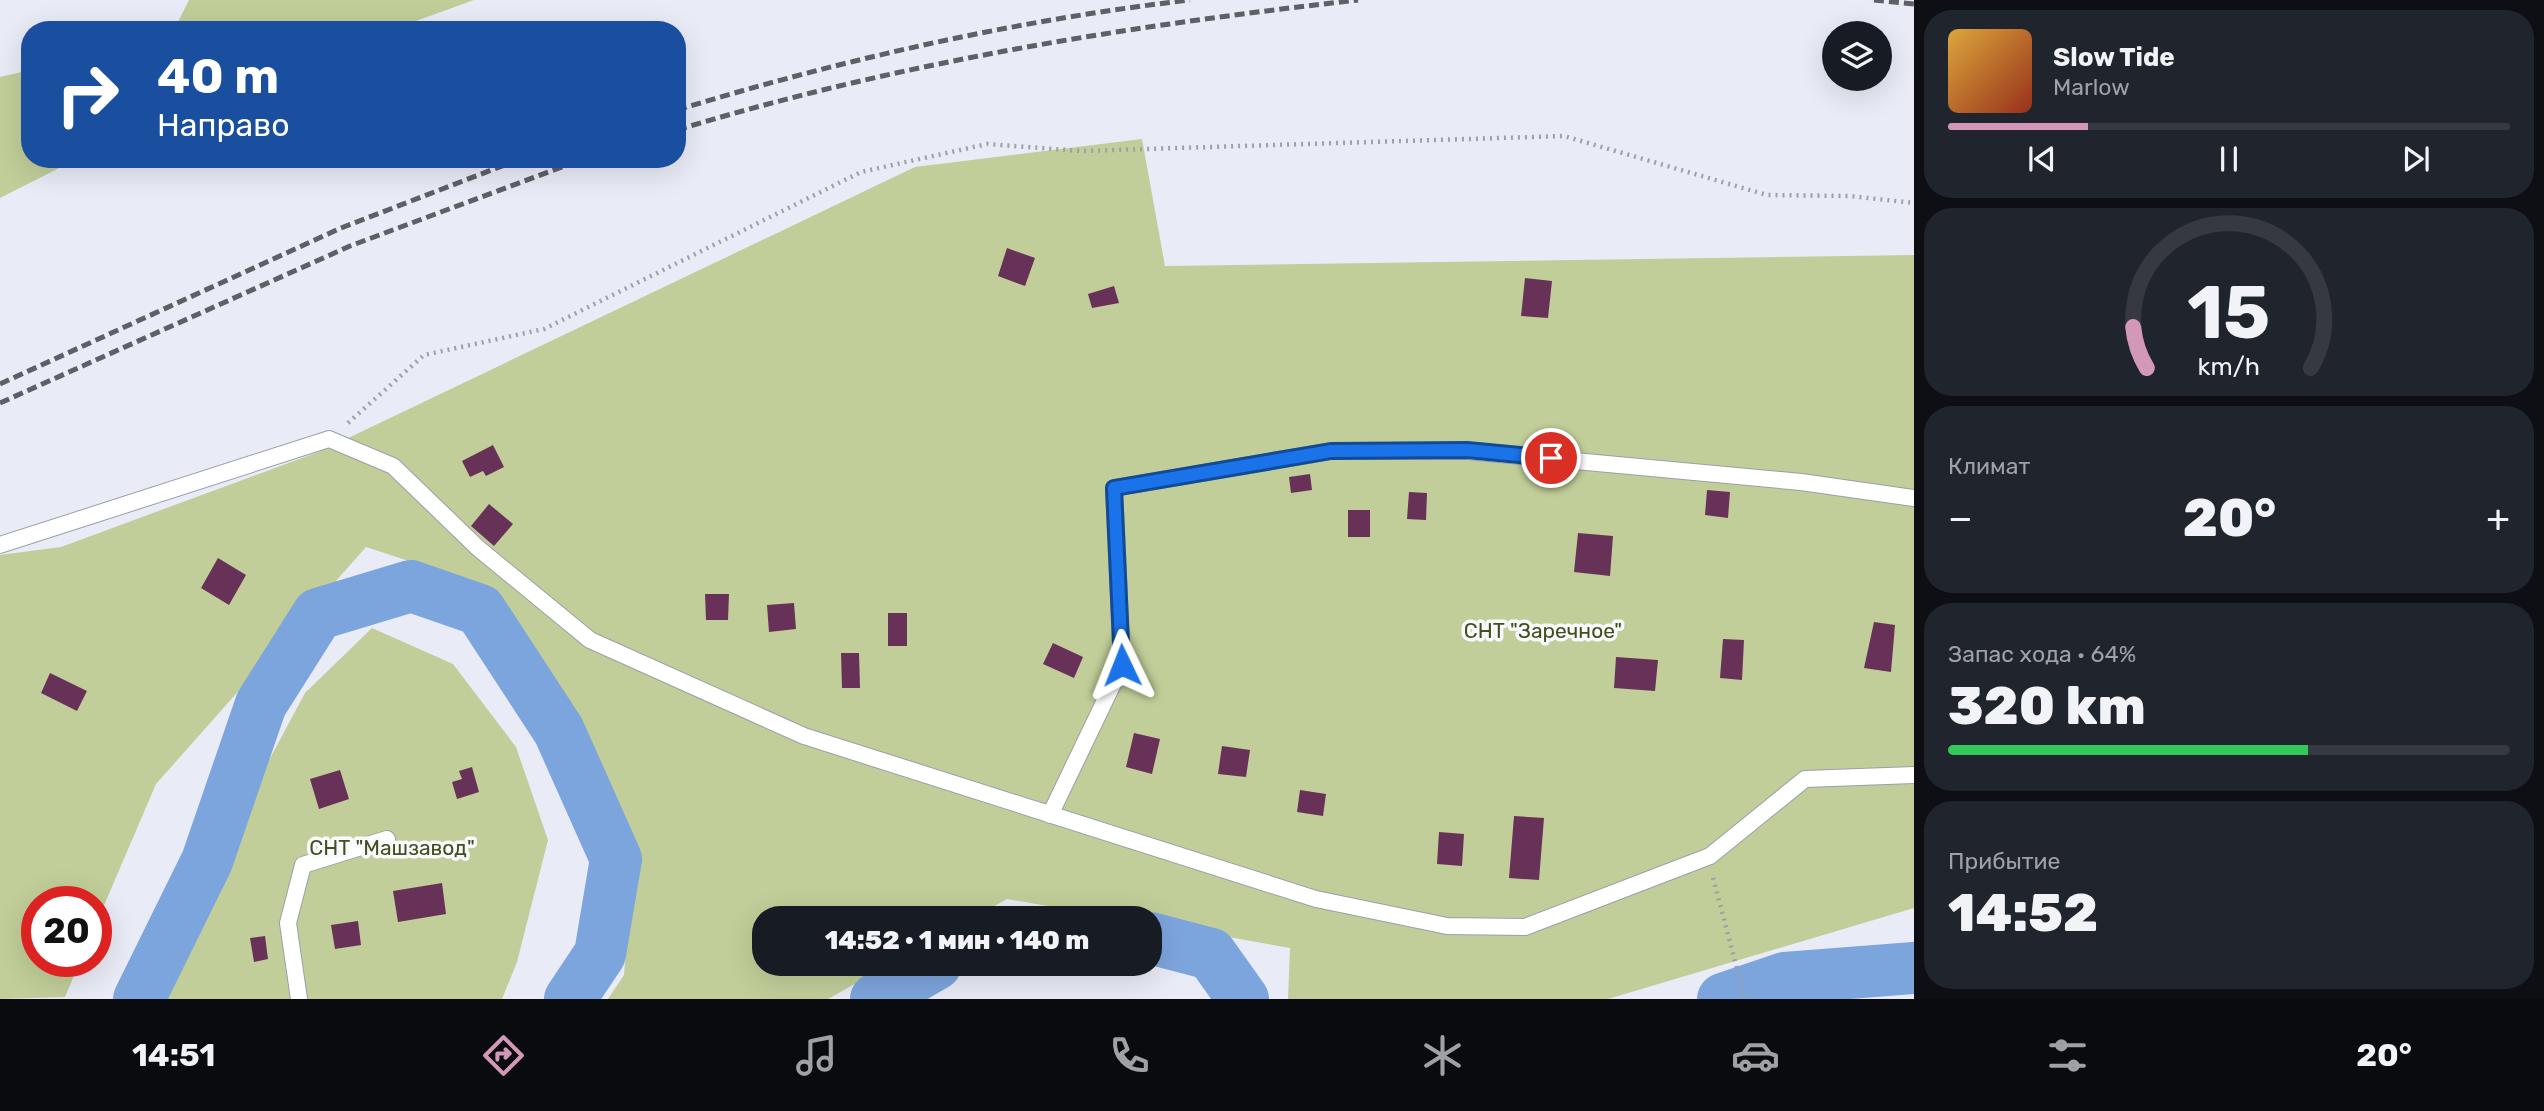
<!DOCTYPE html>
<html lang="ru">
<meta charset="utf-8">
<style>
:root{--surface:#171b24;--page:#20242c;--text:#f1f3f6;--muted:#9ea1a6;--line:#363941;--accent:#d397b7}
body{margin:0;font-family:Rubik,sans-serif;background:var(--page);color:var(--text);height:100vh;display:flex;flex-direction:column;font-size:26px;white-space:nowrap}
*{box-sizing:border-box;margin:0}
p{font-size:23px;color:var(--muted)}
.icon{flex:none;width:38px;height:38px;fill:none;stroke:currentColor;stroke-width:2;stroke-linecap:round;stroke-linejoin:round}
.map{position:relative;flex:1;overflow:hidden}
.side{display:flex;flex-direction:column;gap:10px;padding:10px;background:#0d0f14;width:630px}
.side>*{flex:none}
.top-card{position:absolute;left:21px;top:21px;width:665px;height:147px;border-radius:28px;box-shadow:0 7px 28px #0002;background:#1a4fa0;color:#fff;overflow:hidden}
.tools{position:absolute;left:1822px;top:21px;display:grid;gap:14px}
.tools a{display:grid;place-items:center;width:70px;height:70px;border-radius:50%;background:var(--surface);box-shadow:0 7px 28px #0002;font-size:35px}
.speed{position:absolute;left:21px;top:886px;display:flex;gap:14px;font-size:35px;font-weight:700;text-align:center}
.speed>*{display:grid;place-content:center;width:91px;height:91px;border-radius:50%;background:var(--surface);box-shadow:0 7px 28px #0002;line-height:1}
.speed .limit{border:10px solid #d22;background:#fff;color:#111}
.pin{position:absolute;display:grid;place-items:center;width:60px;height:60px;color:#fff;margin:-30px;border:4px solid #fff;border-radius:50%;box-shadow:0 2px 7px #0007}
.me{position:absolute;width:77px;margin:-38px;rotate:358deg;stroke-linejoin:round;filter:drop-shadow(0 0 5px #0008)}
.turn{display:flex;align-items:center;gap:24px;height:147px;padding:0 21px;font-size:32px}
.turn .icon{width:91px;height:91px;stroke-width:2.5}
.turn b{display:block;font-size:49px;line-height:60px}
.big{font-size:52px;font-weight:800;line-height:1.1}
.side .tile{flex:1;display:flex;flex-direction:column;justify-content:center;gap:10px;min-width:0;padding:0 24px;border-radius:28px;background:var(--page)}
.side .dial{align-items:center;gap:0}
.dial svg{height:182px;overflow:visible;fill:none;stroke:var(--line);stroke-width:7;stroke-linecap:round;text-anchor:middle}
.dial text{fill:var(--text);stroke:none}
.song{display:flex;align-items:center;gap:21px}
.cover{width:84px;height:84px;border-radius:10px;background:linear-gradient(135deg,hsl(40 70% 55%),hsl(10 70% 35%))}
.played{height:7px;border-radius:4px;background:linear-gradient(90deg,var(--accent) 25%,var(--line) 25%)}
.keys{display:flex;justify-content:space-around;direction:ltr}
.heat{display:flex;justify-content:space-between;align-items:center;font-size:38px;direction:ltr}
.charge{height:10px;border-radius:5px;background:linear-gradient(90deg,#34c759 64%,var(--line) 0)}
.trip{position:absolute;left:752px;top:906px;width:410px;height:70px;border-radius:28px;background:var(--surface);box-shadow:0 7px 28px #0002;font-weight:800;line-height:70px;text-align:center}
.dock{display:flex;height:112px;justify-content:space-around;align-items:center;background:#090b0e;color:var(--muted)}
.dock .icon{width:49px;height:49px}
.dock .on{color:var(--accent)}
.dock b{font-size:32px;color:var(--text)}
main{display:flex;flex:1;min-height:0}
.map>svg:first-child{display:block}
.green{fill:#c1ce99}
.lines{fill:none;stroke-linecap:round;stroke-linejoin:round}
.river{stroke:#7da5dd;stroke-width:52}
.building{fill:#683258}
.lane-casing{stroke:#9c9ea9;stroke-width:18}
.path{stroke:#9ea0a8;stroke-width:4.5;stroke-dasharray:2 5;stroke-linecap:butt}
.lane{stroke:#fff;stroke-width:16}
.rail{stroke:#5f6066;stroke-width:5;stroke-dasharray:10 5;stroke-linecap:butt}
.route-casing{stroke:#114b97;stroke-width:18}
.route{stroke:#1a73e8;stroke-width:12}
.labels{text-anchor:middle;dominant-baseline:central;stroke-width:7;stroke-linejoin:round;paint-order:stroke}
.park-label{font-size:21px;fill:#444e1b;stroke:#f8f9fd}
</style>
<main>
<div class="map">
<svg width="1914" height="999" viewBox="0 0 1914 999">
<rect width="100%" height="100%" fill="#e9ebf6"/>
<path class="green" d="M189,0H474L391,30H174Z
M30,70V159H77L0,198V77Z
M1142,139L1165,266L1914,255V908L1608,999H1288L1290,948L1150,923V919H1123L1007,899L971,919H765V964H890L828,999H608L624,975L633,858L576,714L467,580L366,547L156,784L96,924V901H37V961H80L65,997L0,999V555L61,547L321,451L915,167Z
M372,628L453,664L516,747L548,840L517,962L502,999H156L222,848L305,693Z"/>
<g class="lines">
<path class="river" d="M1150,938L1211,954L1243,999
M139,999L207,861L261,704L318,614L411,586L480,610L559,731L616,859L600,954L570,999
M876,999L936,964
M1723,999L1785,978L1914,968"/>
</g>
<path class="building" d="M1007,248L1035,258L1025,286L998,276Z
M1525,278L1552,281L1548,318L1521,316Z
M1114,286L1119,303L1092,308L1088,294Z
M493,445L504,467L486,476L483,471L470,477L462,461Z
M1310,474L1312,490L1291,493L1289,477Z
M1707,490L1730,492L1728,518L1705,515Z
M1409,492L1427,493L1426,520L1407,519Z
M489,504L513,524L494,546L471,526Z
M1348,510H1370V537H1348Z
M1578,533L1613,536L1610,576L1574,572Z
M218,558L246,575L229,605L201,588Z
M705,594H729L728,620H706Z
M794,603L796,629L769,632L767,605Z
M888,613H907V646H888Z
M1874,622L1895,625L1891,672L1864,668Z
M1723,639L1744,640L1742,680L1720,678Z
M1053,643L1083,657L1074,678L1043,664Z
M841,653H859L860,688H842Z
M1616,657L1658,660L1655,691L1614,688Z
M50,673L87,691L77,711L41,693Z
M1134,733L1160,739L1152,774L1126,767Z
M1222,746L1250,750L1246,777L1218,774Z
M472,767L479,792L457,799L452,782L462,779L459,771Z
M340,770L349,799L319,809L310,779Z
M1300,790L1326,794L1323,816L1297,812Z
M1514,816L1544,818L1539,880L1509,878Z
M1439,832L1464,834L1462,866L1437,864Z
M442,883L446,914L398,922L393,891Z
M358,921L361,945L335,949L331,925Z
M265,936L268,959L254,962L250,938Z"/>
<g class="lines">
<g class="lane-casing">
<path id="lane" d="M0,545L329,439L393,466L478,548L590,640L804,736L1316,899L1447,926L1525,927L1710,856L1805,779L1914,775
M1050,815L1122,665L1114,488L1331,451H1467L1801,482L1914,498
M299,999L288,923L303,865L387,839"/>
</g>
<path class="path" d="M348,423L424,355L544,329L861,172L987,144L1081,151L1564,136L1767,195L1849,196L1914,203
M1713,878L1745,999"/>
<use href="#lane" class="lane"/>
<path class="rail" d="M1874,0L1914,4
M677,110C844,59 1017,20 1190,0
M677,130C900,62 1127,26 1358,0
M0,384L341,228L520,159
M0,403L350,246L583,159"/>
</g>
<g class="lines">
<g class="route-casing">
<path id="route" d="M1122,665L1114,488L1331,451L1467,450L1551,458"/>
</g>
<use href="#route" class="route"/>
</g>
<g class="labels">
<g class="park-label">
<text x="1543" y="630">СНТ "Заречное"</text>
<text x="392" y="847">СНТ "Машзавод"</text>
</g>
</g>
</svg>
<div class="tools">
<a><svg class="icon" aria-label="layers" viewBox="0 0 24 24"><path d="M12 4l9 5-9 5-9-5zM3 14l9 5 9-5"/></svg></a>
</div>
<div class="speed"><div class="limit">20</div></div>
<div class="pin" style="left:1551px;top:458px;background:#d93025"><svg class="icon" aria-label="arrive" viewBox="0 0 24 24"><path d="M6 21V4h12l-3 4 3 4H6"/></svg></div>
<svg class="me" style="left:1122px;top:665px" viewBox="-20 -20 40 40"><path d="M0-17L14 15 0 8-14 15z" fill="#1a73e8" stroke="#fff" stroke-width="4"/></svg>
<div class="trip">14:52 · 1 мин · 140 m</div>
<div class="top-card">
<div class="turn"><svg class="icon" aria-label="right" viewBox="0 0 24 24"><path d="M7 20v-9h11M14 6l5 5-5 5"/></svg><div><b>40 m</b>Направо</div></div>
</div>
</div>
<section class="side">
<div class="tile">
<div class="song"><i class="cover"></i><div><b>Slow Tide</b><p>Marlow</p></div></div>
<div class="played"></div>
<div class="keys"><svg class="icon" aria-label="previous" viewBox="0 0 24 24"><path d="M18 5L8 12l10 7zM5 5v14"/></svg><svg class="icon" aria-label="pause" viewBox="0 0 24 24"><path d="M8 5v14M16 5v14"/></svg><svg class="icon" aria-label="next" viewBox="0 0 24 24"><path d="M6 5l10 7-10 7zM19 5v14"/></svg></div>
</div>
<div class="tile dial"><svg viewBox="0 0 100 80">
<path d="M14 69A42 42 0 1 1 86 69"/>
<path d="M14 69A42 42 0 0 1 8 51" stroke="#d397b7"/>
<text x="50" y="56" font-size="32" font-weight="700">15</text>
<text x="50" y="72" font-size="11">km/h</text>
</svg></div>
<div class="tile"><p>Климат</p>
<div class="heat"><a>−</a><b class="big">20°</b><a>+</a></div>
</div>
<div class="tile"><p>Запас хода · 64%</p><b class="big">320 km</b><div class="charge"></div></div>
<div class="tile"><p>Прибытие</p><b class="big">14:52</b></div>
</section>
</main>
<nav class="dock">
<b>14:51</b>
<svg class="icon on" aria-label="directions" viewBox="0 0 24 24"><path d="M12 3l9 9-9 9-9-9zM9 14v-3h6M13 9l2 2-2 2"/></svg>
<svg class="icon" aria-label="music" viewBox="0 0 24 24"><path d="M9 18V5l10-2v13"/><circle cx="6" cy="18" r="3"/><circle cx="16" cy="16" r="3"/></svg>
<svg class="icon" aria-label="phone" viewBox="0 0 24 24"><path d="M5 4h4l2 5-3 2q2 4 5 5l2-3 5 2v4C11 20 4 13 5 4z"/></svg>
<svg class="icon" aria-label="climate" viewBox="0 0 24 24"><path d="M12 3v18M4 7l16 10M4 17L20 7"/></svg>
<svg class="icon" aria-label="car" viewBox="0 0 24 24"><path d="M5 17H2v-5l4-1 3-4h7l3 4 3 1v5h-3M9 17h6M6 11h13"/><circle cx="7" cy="17" r="2"/><circle cx="17" cy="17" r="2"/></svg>
<svg class="icon" aria-label="filters" viewBox="0 0 24 24"><path d="M4 7h16M4 17h16"/><circle cx="9" cy="7" r="2"/><circle cx="15" cy="17" r="2"/></svg>
<b>20°</b>
</nav>
